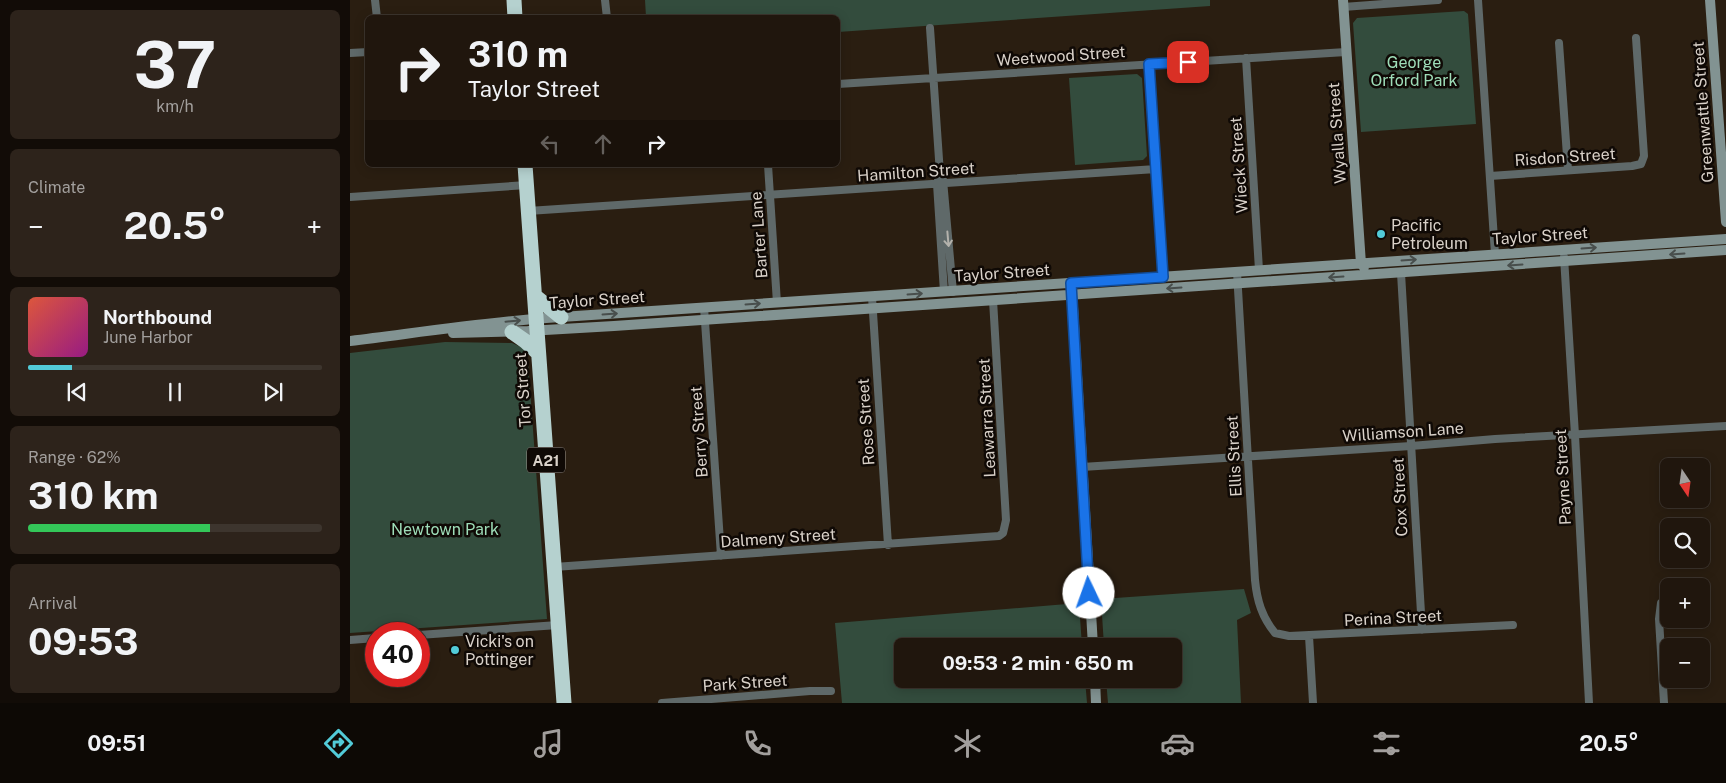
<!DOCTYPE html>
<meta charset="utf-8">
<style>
:root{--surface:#20160d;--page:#2d231b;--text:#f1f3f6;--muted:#a29f9d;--line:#3d352e;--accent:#52cbd8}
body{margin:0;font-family:"Public Sans",sans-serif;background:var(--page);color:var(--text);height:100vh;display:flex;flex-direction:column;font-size:19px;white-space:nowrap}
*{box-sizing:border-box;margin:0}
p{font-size:16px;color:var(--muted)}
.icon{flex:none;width:28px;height:28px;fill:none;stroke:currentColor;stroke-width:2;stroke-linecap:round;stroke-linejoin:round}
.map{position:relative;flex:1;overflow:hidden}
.panel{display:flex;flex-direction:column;gap:10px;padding:10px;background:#120c07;width:350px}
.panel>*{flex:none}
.hud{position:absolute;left:15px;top:15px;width:475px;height:152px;border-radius:8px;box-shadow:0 2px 12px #0003,0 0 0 1px var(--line);background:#20160d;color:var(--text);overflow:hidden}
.needle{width:32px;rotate:167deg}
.fabs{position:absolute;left:1310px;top:458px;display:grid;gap:10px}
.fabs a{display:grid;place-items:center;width:50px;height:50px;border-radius:8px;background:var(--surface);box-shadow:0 2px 12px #0003,0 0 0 1px var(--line);font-size:25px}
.speed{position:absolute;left:15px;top:622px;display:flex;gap:10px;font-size:25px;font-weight:700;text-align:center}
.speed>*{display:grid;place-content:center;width:65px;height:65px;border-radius:50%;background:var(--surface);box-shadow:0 2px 12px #0003,0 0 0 1px var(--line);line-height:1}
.speed .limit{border:8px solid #d22;background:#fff;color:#111}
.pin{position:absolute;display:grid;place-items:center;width:42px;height:42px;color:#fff;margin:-21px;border-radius:10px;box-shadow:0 2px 8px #0006}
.me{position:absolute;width:55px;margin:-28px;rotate:357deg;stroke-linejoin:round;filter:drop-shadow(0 0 4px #0008)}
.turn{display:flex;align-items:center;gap:18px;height:105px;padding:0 20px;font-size:22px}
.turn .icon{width:65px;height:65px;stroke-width:2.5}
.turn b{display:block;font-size:35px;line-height:42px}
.lanes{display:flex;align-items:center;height:48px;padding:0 20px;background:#0003;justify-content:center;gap:25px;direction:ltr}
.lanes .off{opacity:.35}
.big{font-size:38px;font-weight:700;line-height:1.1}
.panel .card{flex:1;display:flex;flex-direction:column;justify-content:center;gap:8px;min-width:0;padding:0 18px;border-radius:8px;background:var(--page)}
.panel .dial{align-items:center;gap:0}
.dial b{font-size:65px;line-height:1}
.song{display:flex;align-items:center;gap:15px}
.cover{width:60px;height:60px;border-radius:8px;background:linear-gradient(135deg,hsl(10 70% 55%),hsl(310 70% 35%))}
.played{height:5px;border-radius:2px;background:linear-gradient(90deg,var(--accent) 15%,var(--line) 15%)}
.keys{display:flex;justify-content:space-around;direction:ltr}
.heat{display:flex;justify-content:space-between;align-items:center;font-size:28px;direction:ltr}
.charge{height:8px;border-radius:4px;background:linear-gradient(90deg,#34c759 62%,var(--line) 0)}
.trip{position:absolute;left:544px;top:638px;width:288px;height:50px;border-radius:8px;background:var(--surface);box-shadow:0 2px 12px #0003,0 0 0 1px var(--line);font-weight:700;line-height:50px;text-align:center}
.tabs{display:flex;height:80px;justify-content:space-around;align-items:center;background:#0d0905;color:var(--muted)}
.tabs .icon{width:35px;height:35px}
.tabs .active{color:var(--accent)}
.tabs b{font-size:22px;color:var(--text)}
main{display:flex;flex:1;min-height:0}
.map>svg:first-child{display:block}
.green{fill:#334c3d}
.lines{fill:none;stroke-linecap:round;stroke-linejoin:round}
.street{stroke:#5f6969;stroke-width:8}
.secondary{stroke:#829392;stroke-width:10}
.highway{stroke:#b5d1cf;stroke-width:15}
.oneway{stroke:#b4b2ac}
.oneway2{stroke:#484e4c}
.route-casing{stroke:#114b97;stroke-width:12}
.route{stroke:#1a73e8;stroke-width:9}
.poi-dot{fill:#52cbd8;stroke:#0f0905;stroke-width:2}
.labels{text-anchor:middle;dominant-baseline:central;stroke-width:5;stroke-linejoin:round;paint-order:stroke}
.shield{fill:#0f0905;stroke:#9c958e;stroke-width:1}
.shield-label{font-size:15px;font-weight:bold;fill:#d9d1c9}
.street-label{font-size:16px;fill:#d9d1c9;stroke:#0f0905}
.park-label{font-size:16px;fill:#9eddb8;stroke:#0f0905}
.poi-label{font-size:16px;fill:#d9d1c9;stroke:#0f0905;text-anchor:start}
</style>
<main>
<section class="panel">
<div class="card dial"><b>37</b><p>km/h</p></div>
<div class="card"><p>Climate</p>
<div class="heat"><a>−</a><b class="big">20.5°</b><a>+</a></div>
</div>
<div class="card">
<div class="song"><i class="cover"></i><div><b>Northbound</b><p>June Harbor</p></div></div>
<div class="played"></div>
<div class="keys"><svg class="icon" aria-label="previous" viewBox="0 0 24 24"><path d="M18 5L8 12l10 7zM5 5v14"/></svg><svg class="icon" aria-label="pause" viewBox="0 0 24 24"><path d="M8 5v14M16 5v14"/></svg><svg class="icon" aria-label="next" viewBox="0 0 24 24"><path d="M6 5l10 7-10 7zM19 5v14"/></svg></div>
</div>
<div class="card"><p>Range · 62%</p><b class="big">310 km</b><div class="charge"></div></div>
<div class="card"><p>Arrival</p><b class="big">09:53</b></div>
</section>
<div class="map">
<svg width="1376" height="703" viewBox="0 0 1376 703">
<rect width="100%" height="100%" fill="#2a1e11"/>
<path class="green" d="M295,0H860V6L488,32V18L296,17Z
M1114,11L1118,14L1126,124L1011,132L1003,23L1007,18Z
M787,74L792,78L797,156L793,160L725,165L719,78Z
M95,342L162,343L173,348L178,362L197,619L0,633V353Z
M894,589L901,613L887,620L891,703H758L756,679H822V646H754L751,599Z
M729,603L732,646H552V679H735L737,703H492L485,623Z"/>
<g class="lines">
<path class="street" d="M25,0L27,18
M255,0L257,18
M1128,0L1145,254
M993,7L1088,0
M580,28L590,174L587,184L594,292
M1209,43L1218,170
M0,53L18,52
M896,58L909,270
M799,64L813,277
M488,84L996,52
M418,165L427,303
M1140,176L1282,166L1291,164L1294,156L1286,38
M593,180L603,292
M0,197L177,185
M178,211L806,169
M1214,257L1225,435L1239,703
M887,272L905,580C907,601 912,617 925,633L939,636L1163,625
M1051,273L1072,630
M522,297L538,545
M354,307L371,556
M732,467L1061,446L1145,439L1376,426
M204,567L649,536L653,533L656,520L643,300
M1311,603L1309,619L1314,703
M69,635L208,625
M959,636L963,703
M0,640L26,638
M312,703L460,691H481"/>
<path class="secondary" d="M993,0L1011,264L1014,267
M1360,0L1376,222
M722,290L743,646
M103,333L178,331L264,326L1376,250
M0,341C65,333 130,323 196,318L1376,239
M745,679L746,703"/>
<path class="highway" d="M164,0L165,18
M175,165L214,703
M185,296L211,317
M162,332L175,341L188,353"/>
</g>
<defs><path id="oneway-shaft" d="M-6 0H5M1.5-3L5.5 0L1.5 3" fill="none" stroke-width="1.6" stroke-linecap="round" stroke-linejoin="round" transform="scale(1.25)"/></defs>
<use class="oneway" href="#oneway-shaft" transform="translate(598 239) rotate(85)"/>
<g class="oneway2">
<use href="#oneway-shaft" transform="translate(1239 248) rotate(-4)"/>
<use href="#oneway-shaft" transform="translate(1327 254) rotate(176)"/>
<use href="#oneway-shaft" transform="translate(1059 260) rotate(-4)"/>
<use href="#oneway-shaft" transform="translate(1165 265) rotate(176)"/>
<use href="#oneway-shaft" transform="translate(986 277) rotate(176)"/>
<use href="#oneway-shaft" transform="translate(824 288) rotate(176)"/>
<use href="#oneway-shaft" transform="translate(565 294) rotate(-4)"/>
<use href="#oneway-shaft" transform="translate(403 304) rotate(-4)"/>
<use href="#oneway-shaft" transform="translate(260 314) rotate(-4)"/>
<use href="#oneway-shaft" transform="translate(163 321) rotate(-5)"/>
</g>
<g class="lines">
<g class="route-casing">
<path id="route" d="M739,593L721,283L813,277L799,64L838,62"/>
</g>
<use href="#route" class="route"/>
</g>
<g class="poi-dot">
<circle cx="1031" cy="234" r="5"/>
<circle cx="105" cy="650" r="5"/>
</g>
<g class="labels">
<rect class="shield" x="177" y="447.5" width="38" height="25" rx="4"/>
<g class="shield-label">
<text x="196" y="460">A21</text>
</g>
<g class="street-label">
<text transform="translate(711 56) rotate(-4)">Weetwood Street</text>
<text transform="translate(1353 112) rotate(-94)">Greenwattle Street</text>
<text transform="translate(987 133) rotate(-94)">Wyalla Street</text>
<text transform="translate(1215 157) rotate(-4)">Risdon Street</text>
<text transform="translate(889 165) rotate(-94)">Wieck Street</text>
<text transform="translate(566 172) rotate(-4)">Hamilton Street</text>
<text transform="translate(409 235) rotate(-94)">Barter Lane</text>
<text transform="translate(1190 236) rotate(-4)">Taylor Street</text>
<text transform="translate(652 273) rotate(-4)">Taylor Street</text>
<text transform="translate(247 300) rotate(-4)">Taylor Street</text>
<text transform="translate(173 390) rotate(-94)">Tor Street</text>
<text transform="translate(637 418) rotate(-93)">Leawarra Street</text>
<text transform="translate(516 422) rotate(-94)">Rose Street</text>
<text transform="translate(349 432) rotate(-94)">Berry Street</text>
<text transform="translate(1053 432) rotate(-4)">Williamson Lane</text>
<text transform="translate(884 456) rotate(-93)">Ellis Street</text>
<text transform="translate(1213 477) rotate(-93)">Payne Street</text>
<text transform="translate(1050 497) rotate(-93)">Cox Street</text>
<text transform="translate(428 538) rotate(-4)">Dalmeny Street</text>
<text transform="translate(1043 618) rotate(-3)">Perina Street</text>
<text transform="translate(395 683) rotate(-4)">Park Street</text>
</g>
<g class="park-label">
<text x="1064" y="62">George<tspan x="1064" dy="18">Orford Park</tspan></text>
<text x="95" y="529">Newtown Park</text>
</g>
<g class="poi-label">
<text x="1041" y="225">Pacific<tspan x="1041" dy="18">Petroleum</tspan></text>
<text x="115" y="641">Vicki's on<tspan x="115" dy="18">Pottinger</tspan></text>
</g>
</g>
</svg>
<div class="fabs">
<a><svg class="needle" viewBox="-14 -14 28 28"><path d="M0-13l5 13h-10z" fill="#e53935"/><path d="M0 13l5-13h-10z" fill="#a29f9d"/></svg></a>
<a><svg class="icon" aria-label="search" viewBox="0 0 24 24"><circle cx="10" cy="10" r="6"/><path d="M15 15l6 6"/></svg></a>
<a>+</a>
<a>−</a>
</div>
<div class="speed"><div class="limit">40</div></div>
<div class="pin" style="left:838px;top:62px;background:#d93025"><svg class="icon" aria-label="arrive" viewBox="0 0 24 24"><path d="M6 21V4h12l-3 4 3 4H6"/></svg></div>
<svg class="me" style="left:739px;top:593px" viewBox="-20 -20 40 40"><circle r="19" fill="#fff"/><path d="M0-13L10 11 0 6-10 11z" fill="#1a73e8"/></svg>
<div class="trip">09:53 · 2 min · 650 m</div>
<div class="hud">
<div class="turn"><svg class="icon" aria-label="right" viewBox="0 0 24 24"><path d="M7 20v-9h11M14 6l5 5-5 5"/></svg><div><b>310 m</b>Taylor Street</div></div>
<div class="lanes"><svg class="icon off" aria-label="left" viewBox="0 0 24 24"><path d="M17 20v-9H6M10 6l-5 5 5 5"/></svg><svg class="icon off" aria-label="ahead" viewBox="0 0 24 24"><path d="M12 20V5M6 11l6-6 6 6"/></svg><svg class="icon" aria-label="right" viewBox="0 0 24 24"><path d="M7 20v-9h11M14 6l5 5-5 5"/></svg></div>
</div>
</div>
</main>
<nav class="tabs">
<b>09:51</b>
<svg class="icon active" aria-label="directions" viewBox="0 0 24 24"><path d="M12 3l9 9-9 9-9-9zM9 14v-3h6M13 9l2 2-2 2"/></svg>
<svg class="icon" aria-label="music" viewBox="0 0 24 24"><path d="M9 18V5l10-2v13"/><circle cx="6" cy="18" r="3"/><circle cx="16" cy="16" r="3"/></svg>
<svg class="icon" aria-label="phone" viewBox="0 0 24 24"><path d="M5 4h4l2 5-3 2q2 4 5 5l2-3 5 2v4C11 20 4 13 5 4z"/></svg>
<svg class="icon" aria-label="climate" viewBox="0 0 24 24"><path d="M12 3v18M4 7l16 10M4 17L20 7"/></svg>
<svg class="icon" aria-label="car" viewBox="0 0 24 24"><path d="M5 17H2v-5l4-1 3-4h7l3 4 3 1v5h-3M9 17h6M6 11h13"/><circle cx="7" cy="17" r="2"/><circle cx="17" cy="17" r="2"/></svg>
<svg class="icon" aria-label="filters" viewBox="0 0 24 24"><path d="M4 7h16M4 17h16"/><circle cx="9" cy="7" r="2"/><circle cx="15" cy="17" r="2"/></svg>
<b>20.5°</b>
</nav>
